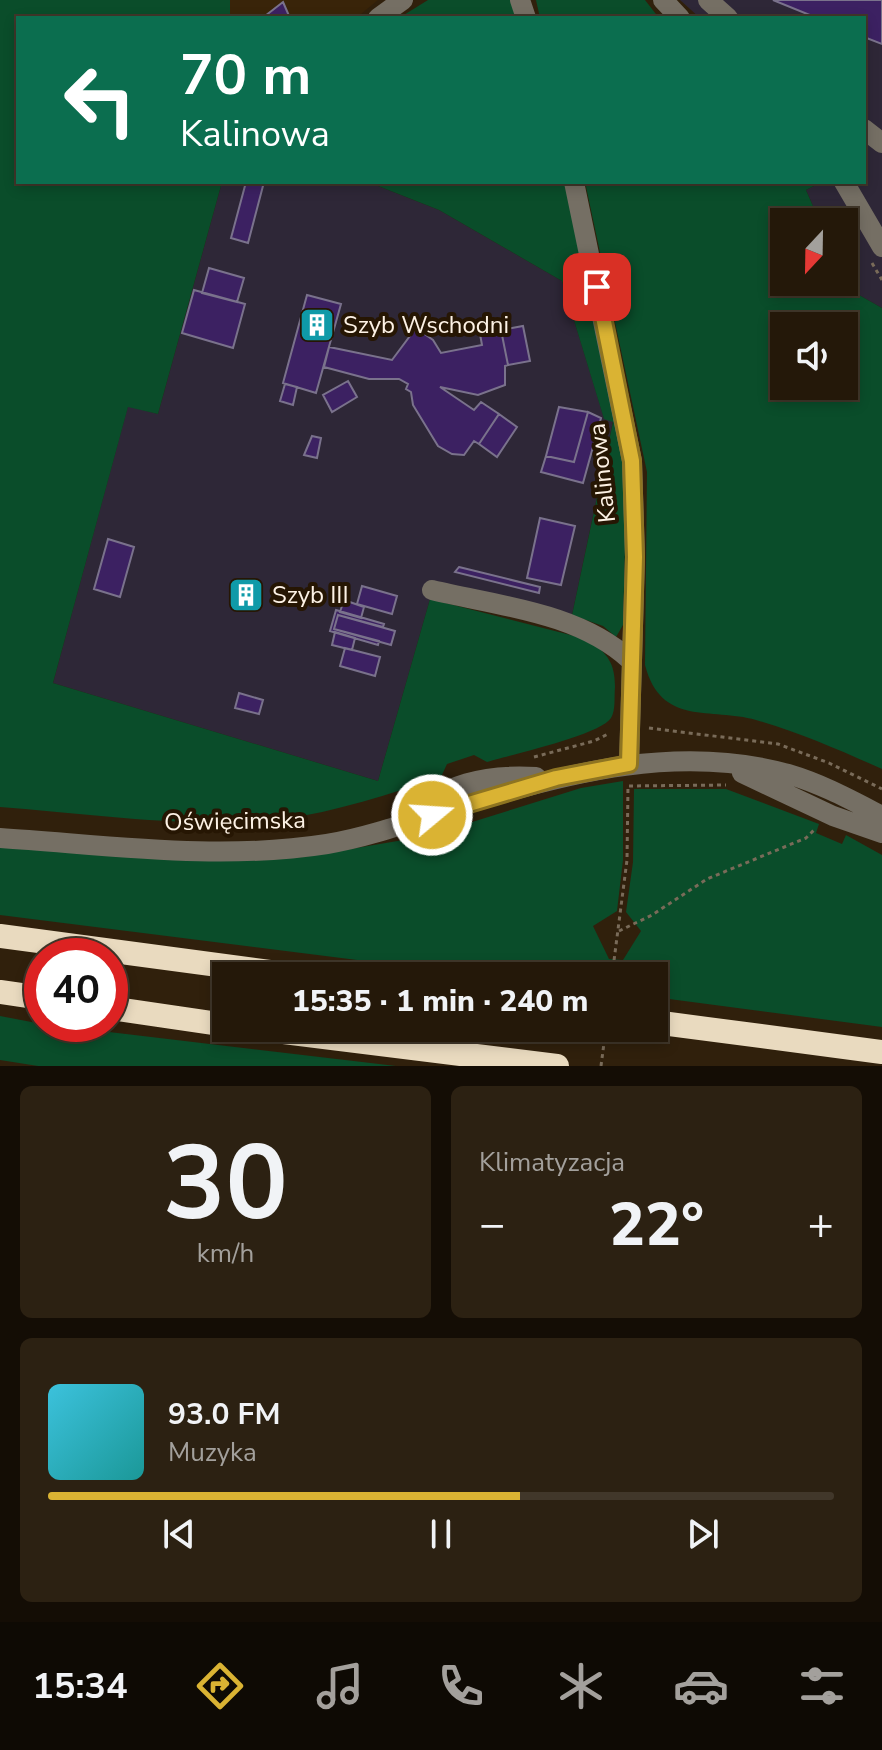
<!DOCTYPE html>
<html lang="pl">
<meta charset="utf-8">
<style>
:root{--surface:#241809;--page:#2c2112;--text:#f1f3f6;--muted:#a3a09c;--line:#41372a;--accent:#dab333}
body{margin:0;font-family:"Nunito Sans",sans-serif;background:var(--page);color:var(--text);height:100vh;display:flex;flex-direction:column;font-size:30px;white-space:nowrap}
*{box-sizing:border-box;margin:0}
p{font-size:26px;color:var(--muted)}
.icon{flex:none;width:44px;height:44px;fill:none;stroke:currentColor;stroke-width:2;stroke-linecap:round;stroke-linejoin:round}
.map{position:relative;height:1066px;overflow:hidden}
.panel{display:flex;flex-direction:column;gap:20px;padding:20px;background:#140d05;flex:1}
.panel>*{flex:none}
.hud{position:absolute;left:16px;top:16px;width:850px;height:168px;border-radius:0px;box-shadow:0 4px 12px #0003,0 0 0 2px var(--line);background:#0b6e4f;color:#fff;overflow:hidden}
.needle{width:52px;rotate:202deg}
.controls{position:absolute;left:770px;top:208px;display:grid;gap:16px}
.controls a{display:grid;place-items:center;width:88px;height:88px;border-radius:0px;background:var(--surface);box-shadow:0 4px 12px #0003,0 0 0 2px var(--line);font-size:40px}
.speed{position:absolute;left:24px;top:938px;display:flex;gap:16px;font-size:40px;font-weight:700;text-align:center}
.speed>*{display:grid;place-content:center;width:104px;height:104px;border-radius:50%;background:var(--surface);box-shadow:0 4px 12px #0003,0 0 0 2px var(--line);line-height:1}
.speed .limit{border:12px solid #d22;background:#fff;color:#111}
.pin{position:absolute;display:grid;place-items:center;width:68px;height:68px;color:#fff;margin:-34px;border-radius:16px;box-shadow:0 4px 12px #0006}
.me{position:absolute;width:88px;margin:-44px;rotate:72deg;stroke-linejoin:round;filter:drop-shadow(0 0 6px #0008)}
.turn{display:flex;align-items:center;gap:28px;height:168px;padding:0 32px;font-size:36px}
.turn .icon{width:104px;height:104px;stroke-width:2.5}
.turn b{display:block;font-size:56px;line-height:68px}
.big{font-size:60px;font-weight:800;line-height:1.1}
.panel .widget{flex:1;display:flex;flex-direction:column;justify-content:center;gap:12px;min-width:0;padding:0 28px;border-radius:12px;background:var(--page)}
.panel .dial{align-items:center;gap:0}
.dial b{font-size:104px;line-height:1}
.song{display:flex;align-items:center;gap:24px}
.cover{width:96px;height:96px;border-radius:12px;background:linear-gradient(135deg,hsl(190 70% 55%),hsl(180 70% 35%))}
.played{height:8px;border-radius:4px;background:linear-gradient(90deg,var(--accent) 60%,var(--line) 60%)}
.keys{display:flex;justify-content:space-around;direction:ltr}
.heat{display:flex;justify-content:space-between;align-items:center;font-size:44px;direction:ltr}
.panel .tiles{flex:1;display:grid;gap:20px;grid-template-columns:1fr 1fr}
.widget:last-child{grid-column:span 2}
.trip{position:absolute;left:212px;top:962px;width:456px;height:80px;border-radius:0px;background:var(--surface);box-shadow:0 4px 12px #0003,0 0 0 2px var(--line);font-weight:800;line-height:80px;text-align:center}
.dock{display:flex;height:128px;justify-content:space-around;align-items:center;background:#0e0a04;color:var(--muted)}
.dock .icon{width:56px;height:56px}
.dock .active{color:var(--accent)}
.dock b{font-size:36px;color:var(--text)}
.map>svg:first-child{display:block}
.built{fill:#392409}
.industrial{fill:#2e2737}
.green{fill:#0a4d2a;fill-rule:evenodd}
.building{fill:#3c2162;stroke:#7a728c;stroke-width:2}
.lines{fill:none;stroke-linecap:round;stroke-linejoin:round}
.path{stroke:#796b59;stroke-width:3;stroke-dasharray:4 4;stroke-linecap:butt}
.minor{stroke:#756f64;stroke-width:20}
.highway{stroke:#e9dabf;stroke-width:24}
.route-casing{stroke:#8e7421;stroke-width:20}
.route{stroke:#dab333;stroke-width:14}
.labels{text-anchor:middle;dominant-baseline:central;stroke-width:8;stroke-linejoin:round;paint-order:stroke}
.poi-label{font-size:24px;fill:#fdf2e5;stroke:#261603;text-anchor:start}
.street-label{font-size:24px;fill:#fdf2e5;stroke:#261603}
</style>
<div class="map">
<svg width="882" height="1066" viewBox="0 0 882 1066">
<rect width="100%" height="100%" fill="#30200c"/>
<path class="built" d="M230,0H378L356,18H230Z"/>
<path class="industrial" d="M680,0H882V308L852,291L844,274V222H820L806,190L822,182H864V18H700Z
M222,182H368L439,210L562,281L604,418L613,421L572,615L430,599L378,781L53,683L128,406L158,414Z"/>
<path class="green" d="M0,0H230V18H18V182H222L158,414L128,407L53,683L378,781L430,599L590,640C608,655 615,663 615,687C614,696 616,710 611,718C600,735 510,755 487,762L474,755L447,764L441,777C389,794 337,812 281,819C198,830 85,813 0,807Z
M428,0H511L516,18H399Z
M536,0H645L659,18H540Z
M368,182H568L627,467L623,625L616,637L603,626L572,615L613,422L604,419L562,281L439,210Z
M585,182H822L806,190L820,222H784V282H844V274L852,291L882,308V769C842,751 798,732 756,720C711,707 661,727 645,665L647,472ZM784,326H844V386H784Z
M623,781V860L617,911L593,926L609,959L623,960L641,931L626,912L633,862L634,789H726L819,824L816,833L842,844L846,835L882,855V1027L654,997V976H484L0,915V846L217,861L303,857L427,836L581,788Z
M0,1016L42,1024L396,1066H38L0,1060Z"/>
<path class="building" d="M773,0H882V44L864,37V18H817Z
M283,2L290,18H263L265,16Z
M246,182H264L248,243L231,238Z
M209,268L244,278L237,302L202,293Z
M194,290L245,304L233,348L182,333Z
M307,295L341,304L316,393L283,383Z
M523,326L530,361L508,365L501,330Z
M416,328L433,340L441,353L482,345L480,334L501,330L508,365L505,366V385L478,395L440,387L474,410L481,402L499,414L479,444L474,441L464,455L452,454L438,446L413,405L411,392L406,389L408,384L399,379H369L324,367L329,347L392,360Z
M348,381L357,397L332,412L323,395Z
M285,384L297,387L293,405L280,401Z
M559,407L588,412L574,462L546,456Z
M588,412L601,418L583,483L541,472L546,456L574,462Z
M499,414L517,427L497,457L479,444Z
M312,436L321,438L317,458L304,455Z
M540,518L575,526L561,585L527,578Z
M108,539L134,547L120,597L94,589Z
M459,567L540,587L539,593L455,572Z
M242,586L253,589L249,604L238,601Z
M362,586L397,596L392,614L357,604Z
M344,600L364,607L361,618L340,612Z
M336,610L384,624L383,627L338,615L334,629L379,641L378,645L330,631Z
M338,615L395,631L391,645L334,629Z
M335,632L355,638L352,650L332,645Z
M345,648L380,657L375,676L340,666Z
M239,693L263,700L259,714L235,708Z"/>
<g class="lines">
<path class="path" d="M872,263L882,280
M649,728L778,744L829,763L882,789
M534,757L594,741L610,733
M619,931L652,915L707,879L806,838L816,828
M612,976L627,860L628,786L726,785
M601,1066L606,1028"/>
<path class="minor" d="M520,0L526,18
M663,0L680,18
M708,0L728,18
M378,18L403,0
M864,129L882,143
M574,182L632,461L635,557L629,764
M844,182L882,247
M432,590C498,606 578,612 630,660
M742,773L833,816L882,833
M408,819C443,783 487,774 536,777
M0,838C108,845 219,861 327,844C375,836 420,818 466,804C569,772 681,744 788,774C822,784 851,800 882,816"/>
<path class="highway" d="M0,936L300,976
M0,992L42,998
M110,1008L226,1025
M654,1022L882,1052
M250,1028L557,1066"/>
</g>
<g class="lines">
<g class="route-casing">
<path id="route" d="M432,815L556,778L629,764L635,557L632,461L597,287"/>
</g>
<use href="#route" class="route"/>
</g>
<defs>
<g id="building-square" transform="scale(1.8)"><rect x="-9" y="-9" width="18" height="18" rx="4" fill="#0f9aa8" stroke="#261603"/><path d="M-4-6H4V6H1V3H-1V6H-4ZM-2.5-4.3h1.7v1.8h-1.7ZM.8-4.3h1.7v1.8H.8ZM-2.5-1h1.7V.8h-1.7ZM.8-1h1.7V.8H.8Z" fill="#fff"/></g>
</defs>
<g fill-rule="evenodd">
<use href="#building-square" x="317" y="325"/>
<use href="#building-square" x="246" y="595"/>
</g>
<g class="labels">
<g class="poi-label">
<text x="343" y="325">Szyb Wschodni</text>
<text x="272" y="595">Szyb III</text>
</g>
<g class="street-label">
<text transform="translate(602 473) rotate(-96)">Kalinowa</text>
<text transform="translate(235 821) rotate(-1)">Oświęcimska</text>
</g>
</g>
</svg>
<div class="controls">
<a><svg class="needle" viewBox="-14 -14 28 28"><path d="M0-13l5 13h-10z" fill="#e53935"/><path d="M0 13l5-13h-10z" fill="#a3a09c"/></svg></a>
<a><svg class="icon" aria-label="sound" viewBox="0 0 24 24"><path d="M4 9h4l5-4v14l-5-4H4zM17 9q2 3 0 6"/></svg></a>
</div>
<div class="speed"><div class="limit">40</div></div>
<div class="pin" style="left:597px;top:287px;background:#d93025"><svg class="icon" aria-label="arrive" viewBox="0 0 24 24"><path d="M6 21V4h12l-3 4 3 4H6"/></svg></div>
<svg class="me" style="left:432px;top:815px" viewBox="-20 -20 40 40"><circle r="17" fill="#dab333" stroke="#fff" stroke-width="3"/><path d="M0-11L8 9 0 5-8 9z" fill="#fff"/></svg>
<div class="trip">15:35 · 1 min · 240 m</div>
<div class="hud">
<div class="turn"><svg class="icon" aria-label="left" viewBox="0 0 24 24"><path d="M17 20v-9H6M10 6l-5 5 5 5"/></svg><div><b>70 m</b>Kalinowa</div></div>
</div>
</div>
<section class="panel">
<div class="tiles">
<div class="widget dial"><b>30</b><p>km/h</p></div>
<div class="widget"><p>Klimatyzacja</p>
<div class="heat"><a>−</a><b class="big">22°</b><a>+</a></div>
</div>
<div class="widget">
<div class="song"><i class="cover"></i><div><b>93.0 FM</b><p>Muzyka</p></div></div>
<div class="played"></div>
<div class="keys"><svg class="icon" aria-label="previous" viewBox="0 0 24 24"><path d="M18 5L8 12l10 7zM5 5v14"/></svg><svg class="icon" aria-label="pause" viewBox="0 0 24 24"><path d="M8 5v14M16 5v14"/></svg><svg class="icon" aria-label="next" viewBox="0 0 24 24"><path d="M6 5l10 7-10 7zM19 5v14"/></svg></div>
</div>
</div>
</section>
<nav class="dock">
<b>15:34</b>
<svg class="icon active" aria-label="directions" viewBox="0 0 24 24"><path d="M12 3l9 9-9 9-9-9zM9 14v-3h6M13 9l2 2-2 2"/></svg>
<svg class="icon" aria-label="music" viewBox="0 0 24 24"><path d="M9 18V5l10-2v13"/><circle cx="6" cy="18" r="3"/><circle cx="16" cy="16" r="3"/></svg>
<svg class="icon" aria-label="phone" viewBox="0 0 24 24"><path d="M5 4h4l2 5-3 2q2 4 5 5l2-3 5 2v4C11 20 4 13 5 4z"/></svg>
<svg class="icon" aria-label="climate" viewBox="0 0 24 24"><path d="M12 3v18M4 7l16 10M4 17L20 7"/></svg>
<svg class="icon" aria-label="car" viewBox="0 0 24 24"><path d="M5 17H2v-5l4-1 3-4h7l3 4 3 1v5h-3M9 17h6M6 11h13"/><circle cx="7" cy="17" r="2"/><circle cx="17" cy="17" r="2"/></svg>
<svg class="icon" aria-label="filters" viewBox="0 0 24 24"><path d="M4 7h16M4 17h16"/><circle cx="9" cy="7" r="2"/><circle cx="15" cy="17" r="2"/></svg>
</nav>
